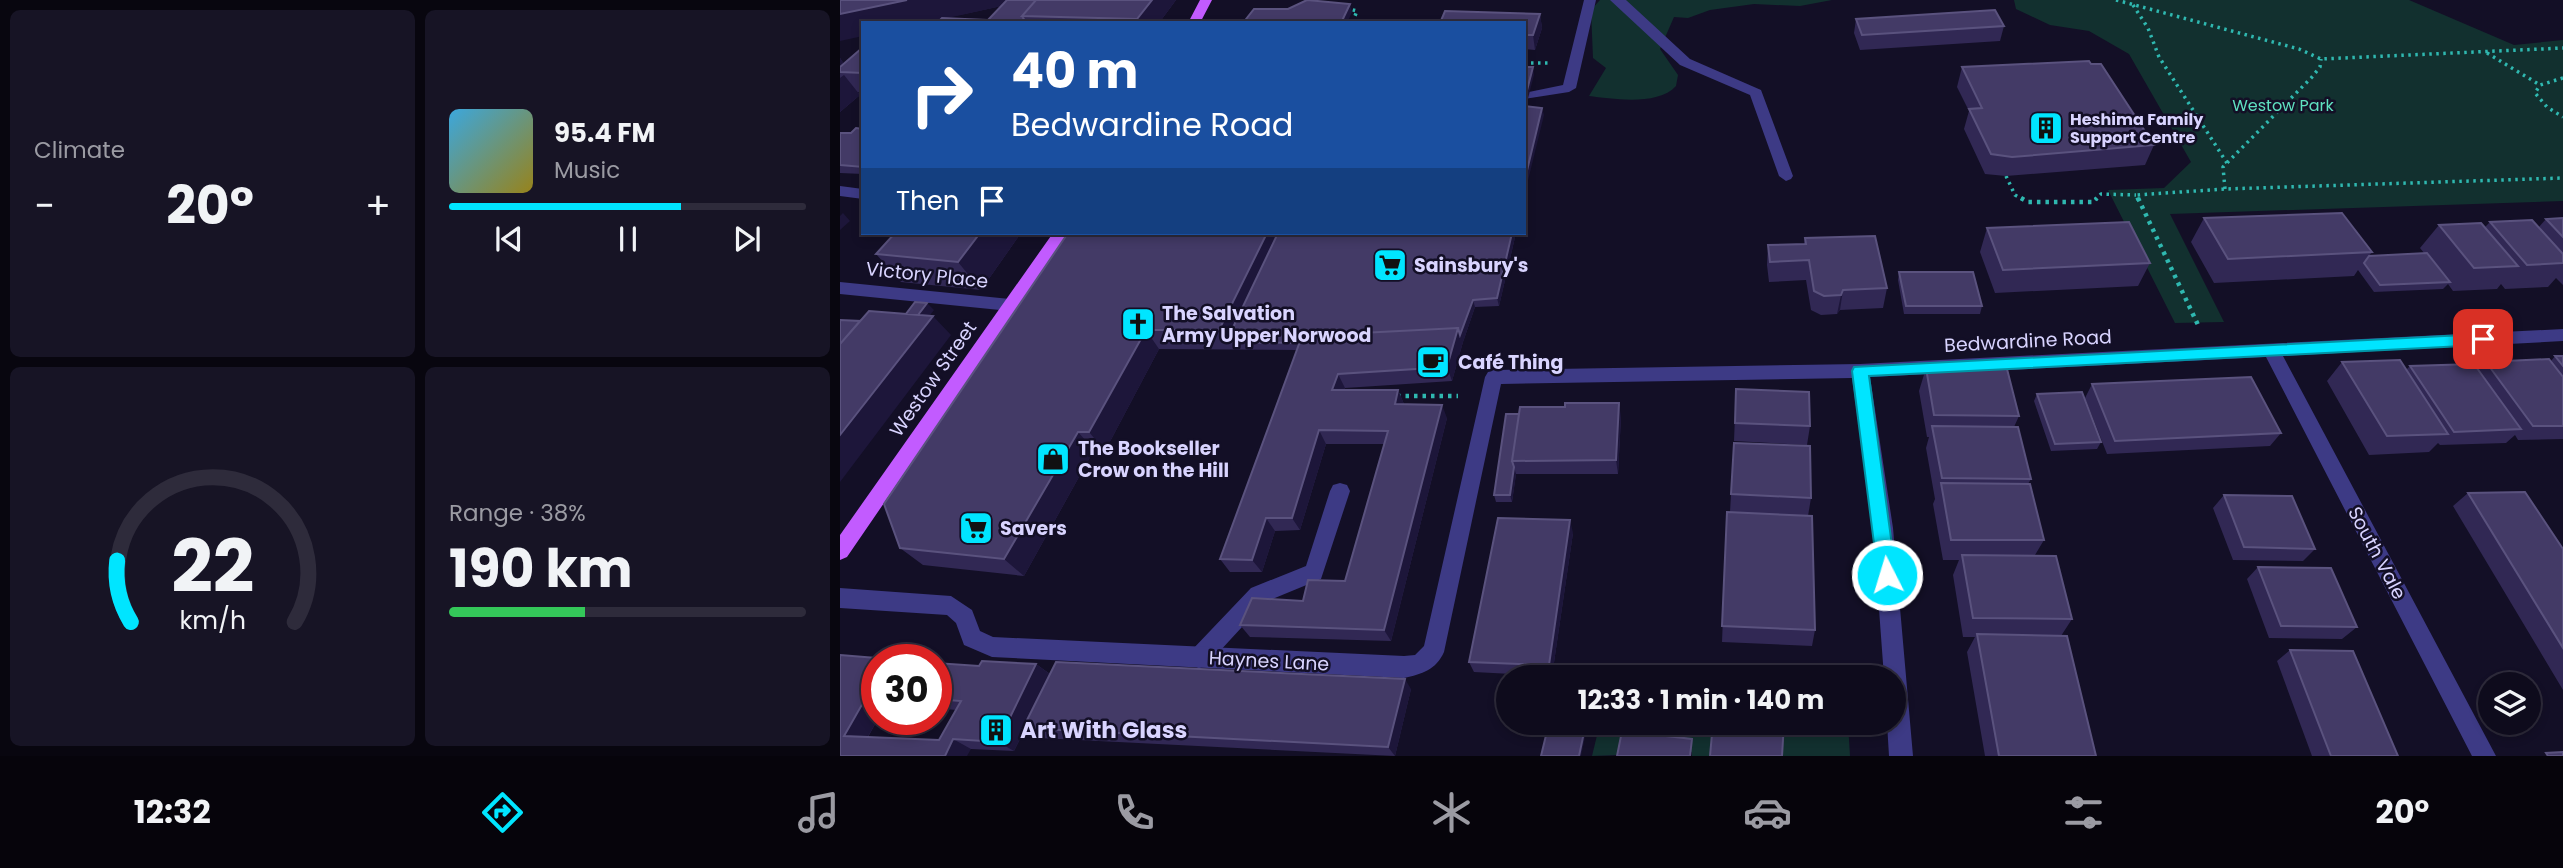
<!DOCTYPE html>
<meta charset="utf-8">
<style>
:root{--surface:#0e0b1c;--page:#171425;--text:#f1f3f6;--muted:#9b9ba3;--line:#2e2b3b;--accent:#00e5ff}
body{margin:0;font-family:Poppins,sans-serif;background:var(--page);color:var(--text);height:100vh;display:flex;flex-direction:column;font-size:26px;white-space:nowrap}
*{box-sizing:border-box;margin:0}
p{font-size:23px;color:var(--muted)}
.icon{flex:none;width:38px;height:38px;fill:none;stroke:currentColor;stroke-width:2;stroke-linecap:round;stroke-linejoin:round}
.map{position:relative;flex:1;overflow:hidden}
.sheet{display:flex;flex-direction:column;gap:10px;padding:10px;background:#08060f;width:840px}
.sheet>*{flex:none}
.guide{position:absolute;left:21px;top:21px;width:665px;height:214px;border-radius:0px;box-shadow:0 4px 10px #0003,0 0 0 2px var(--line);background:#1a4fa0;color:#fff;overflow:hidden}
.fabs{position:absolute;left:1638px;top:672px;display:grid;gap:14px}
.fabs a{display:grid;place-items:center;width:63px;height:63px;border-radius:50%;background:var(--surface);box-shadow:0 4px 10px #0003,0 0 0 2px var(--line);font-size:35px}
.speed{position:absolute;left:21px;top:644px;display:flex;gap:14px;font-size:35px;font-weight:700;text-align:center}
.speed>*{display:grid;place-content:center;width:91px;height:91px;border-radius:50%;background:var(--surface);box-shadow:0 4px 10px #0003,0 0 0 2px var(--line);line-height:1}
.speed .limit{border:10px solid #d22;background:#fff;color:#111}
.pin{position:absolute;display:grid;place-items:center;width:60px;height:60px;color:#fff;margin:-30px;border-radius:14px;box-shadow:0 4px 10px #0006}
.me{position:absolute;width:77px;margin:-38px;rotate:355deg;stroke-linejoin:round;filter:drop-shadow(0 0 5px #0008)}
.turn{display:flex;align-items:center;gap:24px;height:147px;padding:0 35px;font-size:32px}
.turn .icon{width:91px;height:91px;stroke-width:2.5}
.turn b{display:block;font-size:49px;line-height:60px}
.then{display:flex;align-items:center;height:66px;padding:0 35px;background:#0003;gap:14px;font-size:26px}
.big{font-size:52px;font-weight:700;line-height:1.1}
.sheet .tile{flex:1;display:flex;flex-direction:column;justify-content:center;gap:10px;min-width:0;padding:0 24px;border-radius:10px;background:var(--page)}
.sheet .dial{align-items:center;gap:0}
.dial svg{height:182px;overflow:visible;fill:none;stroke:var(--line);stroke-width:7;stroke-linecap:round;text-anchor:middle}
.dial text{fill:var(--text);stroke:none}
.song{display:flex;align-items:center;gap:21px}
.cover{width:84px;height:84px;border-radius:10px;background:linear-gradient(135deg,hsl(200 70% 55%),hsl(50 70% 35%))}
.played{height:7px;border-radius:4px;background:linear-gradient(90deg,var(--accent) 65%,var(--line) 65%)}
.keys{display:flex;justify-content:space-around;direction:ltr}
.heat{display:flex;justify-content:space-between;align-items:center;font-size:38px;direction:ltr}
.charge{height:10px;border-radius:5px;background:linear-gradient(90deg,#34c759 38%,var(--line) 0)}
.sheet .tiles{flex:1;display:grid;gap:10px;grid-template-columns:repeat(2,1fr)}
.trip{position:absolute;left:656px;top:665px;width:410px;height:70px;border-radius:35px;background:var(--surface);box-shadow:0 4px 10px #0003,0 0 0 2px var(--line);font-weight:700;line-height:70px;text-align:center}
.menu{display:flex;height:112px;justify-content:space-around;align-items:center;background:#06040b;color:var(--muted)}
.menu .icon{width:49px;height:49px}
.menu .on{color:var(--accent)}
.menu b{font-size:32px;color:var(--text)}
main{display:flex;flex:1;min-height:0}
.map>svg:first-child{display:block}
.green{fill:#12302f}
.lines{fill:none;stroke-linecap:round;stroke-linejoin:round}
.path-far1{stroke:#2fb8b0;stroke-width:3.5;stroke-dasharray:2.5 4.5;stroke-linecap:butt}
.path{stroke:#2fb8b0;stroke-width:4.5;stroke-dasharray:3.5 5;stroke-linecap:butt}
.lane{fill:#3d3a85;fill-rule:evenodd}
.street{fill:#3d3a85;fill-rule:evenodd}
.primary{fill:#c25bff;fill-rule:evenodd}
.wall{fill:#312854;fill-rule:evenodd}
.shaded-wall{fill:#1d163a}
.building{fill:#433a66;stroke:#5a527e;stroke-width:2}
.route{fill:#00e5ff;stroke:#0095a6;stroke-width:2}
.labels{text-anchor:middle;dominant-baseline:central;stroke-width:5;stroke-linejoin:round;paint-order:stroke}
.far-park-label{font-size:16px;fill:#5fe0c0;stroke:#130f26}
.far-poi-label{font-size:16px;font-weight:bold;fill:#d9d4ff;stroke:#130f26;text-anchor:start}
.poi-label{font-size:19px;font-weight:bold;fill:#d9d4ff;stroke:#130f26;text-anchor:start}
.street-label{font-size:19px;fill:#d9d4ff;stroke:#130f26}
.near-poi-label{font-size:23px;font-weight:bold;fill:#d9d4ff;stroke:#130f26;text-anchor:start}
</style>
<main>
<section class="sheet">
<div class="tiles">
<div class="tile"><p>Climate</p>
<div class="heat"><a>−</a><b class="big">20°</b><a>+</a></div>
</div>
<div class="tile">
<div class="song"><i class="cover"></i><div><b>95.4 FM</b><p>Music</p></div></div>
<div class="played"></div>
<div class="keys"><svg class="icon" aria-label="previous" viewBox="0 0 24 24"><path d="M18 5L8 12l10 7zM5 5v14"/></svg><svg class="icon" aria-label="pause" viewBox="0 0 24 24"><path d="M8 5v14M16 5v14"/></svg><svg class="icon" aria-label="next" viewBox="0 0 24 24"><path d="M6 5l10 7-10 7zM19 5v14"/></svg></div>
</div>
<div class="tile dial"><svg viewBox="0 0 100 80">
<path d="M14 69A42 42 0 1 1 86 69"/>
<path d="M14 69A42 42 0 0 1 8 42" stroke="#00e5ff"/>
<text x="50" y="56" font-size="32" font-weight="700">22</text>
<text x="50" y="72" font-size="11">km/h</text>
</svg></div>
<div class="tile"><p>Range · 38%</p><b class="big">190 km</b><div class="charge"></div></div>
</div>
</section>
<div class="map">
<svg width="1723" height="756" viewBox="0 0 1723 756">
<rect width="100%" height="100%" fill="#130f26"/>
<path class="green" d="M760,0H992L960,6L914,4L870,10L848,18L834,17L820,49L838,75L836,86C818,106 773,99 749,96L766,68L753,58L751,10Z
M1174,0H1569L1674,45L1723,40V201L1330,214L1384,322L1335,323L1268,190L1324,188L1351,162L1289,54L1249,31L1210,25L1176,9Z
M760,723H1008L1010,756H852V752L752,756Z"/>
<g class="lines">
<path class="path-far1" d="M1276,0L1459,49L1481,59L1723,48
M1293,5L1308,28L1319,57L1387,163
M506,8L517,11L512,23
M1647,53L1700,85
M684,63H708
M1723,78L1700,85L1695,93L1707,107L1723,117
M1166,176L1175,195L1184,200
M1385,189L1383,167L1472,77L1480,67L1481,59
M1255,200L1261,194L1296,195
M1298,200L1296,195L1385,189L1723,178"/>
<path class="path" d="M1181,198L1188,202H1253L1257,198
M1298,198L1359,327
M557,396H618"/>
<path class="lane" d="M744,0H756L736,88L729,92L684,99V93L723,85Z
M770,0H786L850,59L921,90L953,176L951,179L946,181L939,176L910,95L840,65Z
M500,483L507,485L510,491L481,579L425,602L367,665L359,668L351,665L348,658L351,651L411,588L466,566L490,491L493,485Z"/>
<path class="street" d="M0,186L23,189V199L0,196Z
M0,282L170,299L178,305L170,311L0,294Z
M1723,329V341L1443,356L1656,756H1632L1426,357L1030,377L1053,528L1073,756H1049L1047,723H1054V677H1044L1033,528L1012,378L661,384L604,652C596,670 582,674 564,678L152,657L124,645L116,623L107,615L0,608V588L111,596L132,610L140,631L153,637L564,656L575,655L584,646L645,377L648,372L654,370L1020,364Z"/>
<path class="primary" d="M360,0H372L360,23H348Z
M213,233H229L7,557L0,560V535Z"/>
</g>
<path class="wall" d="M0,0H336L319,23H97L101,19L85,23H23ZM161,6L148,20L104,18L129,13Z
M700,14L702,28L695,50L684,49V23Z
M1016,19L1164,26L1160,41L1020,50L1014,33Z
M23,48V92H18L20,95L0,112V58L4,64Z
M1122,67L1314,145L1305,165L1166,176L1145,174L1124,129L1129,111L1117,87Z
M23,129V174L0,173V133H11Z
M1364,218L1532,252L1529,256L1584,253L1580,248L1599,225L1645,227L1650,222L1699,227L1706,219L1723,218V285L1716,278L1708,287L1665,289L1661,284L1657,289L1613,291L1608,284L1603,289L1534,292L1518,270L1514,276L1374,283L1351,242Z
M1147,228L1310,263L1298,286L1155,293L1140,252Z
M55,233H181L141,290L61,282L36,254Z
M228,233H676L659,306L635,307L623,342L612,381L505,388L504,390H558L564,404L607,418L551,641L410,637L400,625L463,601L505,581L544,444H486L460,530L435,531L422,572H390L380,559L457,350L319,349L265,451L254,450L184,576L83,565L60,548Z
M965,238L1047,288L1043,308L1000,310L997,314L981,315L971,310L966,280L929,282L927,265L928,245L964,244Z
M1059,272L1142,306L1140,314H1064L1058,280Z
M1715,356H1723V439L1678,440L1675,435L1666,443L1600,445L1598,443L1589,452L1529,455L1487,381L1502,362L1566,370L1570,366L1638,370L1646,362L1711,361Z
M1086,368L1179,416L1174,427L1191,479L1188,484L1204,540L1195,555L1232,619L1221,636L1256,756H1145L1127,652L1135,637H1123L1113,575L1119,560H1103L1093,504L1095,499L1086,448L1089,437H1087L1079,391Z
M1252,384L1441,433L1430,446L1267,454L1245,398Z
M896,389L970,426L967,445L894,441Z
M1197,394L1261,442L1257,449L1211,451L1194,401Z
M666,414L781,417L778,474H676L672,502H656L654,495Z
M894,443L971,498L968,516L890,512Z
M1628,493L1723,549V690L1613,506Z
M1384,495L1475,549L1463,561L1393,560L1373,508Z
M887,512L975,630L972,646L882,642Z
M733,533L712,676L634,672L629,662Z
M1418,567L1517,627L1502,639L1429,638L1407,579Z
M1450,650L1558,756H1472L1437,661Z
M37,660V719H38L28,737L99,740L116,710L96,708V663L139,666L196,664L210,674L571,689L555,756L199,738L185,729L174,751L131,749L0,756Z"/>
<path class="shaded-wall" d="M67,0H180L162,6L85,23H23V36L0,41V14Z
M312,0H336L319,23H299L297,19Z
M510,4L512,12L507,23H501Z
M700,14L702,28L695,50L693,35Z
M0,58L4,64L0,67Z
M693,67L694,75L684,114V102Z
M4,75L20,95L0,112V78Z
M702,108L704,115L684,197V183Z
M3,213L10,221L0,230V216Z
M140,233H181L141,290L118,262Z
M427,233H442L386,342L379,330Z
M672,233H676L659,306L657,298Z
M1003,290L1000,310L997,314L1001,295Z
M633,300L635,307L623,342L612,381L607,367L618,328Z
M87,303L94,310L81,327L74,320Z
M93,316L111,335L0,482V435Z
M306,330L319,349L265,451L249,432Z
M498,374L505,388L499,403L492,390Z
M558,390L564,404H555Z
M779,403L781,417L778,474L776,460Z
M602,405L607,418L551,641L544,630Z
M479,430L486,444L460,530L452,518Z
M238,432L254,450L184,576L164,559Z
M674,467L676,474L672,502L670,495Z
M426,518L435,531L422,572L412,560Z
M730,520L733,533L712,676L709,665Z
M196,664L211,675L183,728L185,729L174,751L158,742Z
M565,679L571,689L555,756L548,747Z
M28,694L37,699V719H38L23,745L4,736Z
M746,723H748L741,756H739Z
M113,739L131,749L127,756H105Z"/>
<path class="building" d="M0,0H67L0,14Z
M167,0H196L182,16L185,21L239,23H97L102,18L148,20Z
M196,0H312L297,19L182,16Z
M467,0L510,4L501,23H403L414,9H448Z
M1155,10L1164,26L1022,35L1016,19Z
M605,11L700,14L693,35H684V23H600Z
M22,48H23V73L0,72V67Z
M1249,61L1251,64H1261L1314,145L1172,157L1151,154L1129,109L1142,108L1122,67Z
M684,67H693L684,102Z
M684,106L702,108L684,183Z
M16,128L23,129V167L0,165V133H11Z
M1502,213L1532,252L1388,259L1364,218Z
M1723,218V237L1706,219Z
M1692,220L1723,254V263L1687,265L1650,222Z
M1289,222L1310,263L1163,270L1147,228Z
M1641,223L1678,266L1634,268L1599,225Z
M55,233H140L118,262L36,254Z
M228,233H427L379,330H306L249,432H238L164,559L60,548L44,504Z
M438,233H672L657,298L633,300L620,335L618,328L462,336L459,343L386,342Z
M1035,236L1047,288L1003,290L1001,295L984,296L974,291L969,260L930,262L928,245L966,244L965,238Z
M1587,253L1610,282L1540,285L1524,263L1529,256Z
M1059,272H1133L1142,306H1066Z
M75,302L87,303L78,315L66,314Z
M29,311L93,316L0,435V344Z
M0,320L20,321L0,344Z
M618,328L607,367L498,374L492,390H558L555,404L602,405L544,630L400,625L412,598L463,601L468,580L505,581L548,431L479,430L452,518H426L412,560L380,559L462,336Z
M1715,356H1723V366Z
M1709,359L1723,377V426H1693L1646,362Z
M1560,360L1608,434L1547,436L1502,362Z
M1634,364L1681,429L1614,432L1570,366Z
M1086,368L1167,369L1179,416L1094,415Z
M1411,377L1441,433L1275,441L1252,384Z
M896,389L969,392L970,426L895,423Z
M1242,392L1261,442L1215,444L1197,394Z
M725,403H779L776,460L672,461L680,407H725Z
M666,414H679L672,461L674,467L670,495H654Z
M1092,426L1178,427L1191,479L1102,478Z
M894,443L970,446L971,498L891,494Z
M1101,483L1190,484L1204,540H1111Z
M1685,492L1723,549V648L1628,493Z
M1384,495L1452,496L1475,549L1404,547Z
M887,512L972,516L975,630L882,626Z
M658,518L730,520L709,665L629,662Z
M1122,555L1216,556L1232,619L1133,618Z
M1418,567L1491,568L1517,627L1441,626Z
M1137,634L1227,636L1256,756H1159Z
M1450,650L1513,651L1558,756H1491Z
M0,655L61,660H37V695L28,694L4,736L99,740L121,701L96,699V663L139,666L142,661L196,664L158,742L113,739L105,756H0Z
M216,662L565,679L548,747L183,728Z
M709,723H746L739,756H701Z
M873,723H944L942,756H870Z
M782,731L852,739L850,756H777Z
M1723,752V756H1708L1706,753Z"/>
<path class="route" d="M1643,334L1651,339L1643,345L1029,376L1056,575L1054,581L1047,584L1041,581L1038,575L1012,371L1014,367Z"/>
<defs>
<g id="building-square" transform="scale(1.75)"><rect x="-9" y="-9" width="18" height="18" rx="4" fill="#00e5ff" stroke="#130f26"/><path d="M-4-6H4V6H1V3H-1V6H-4ZM-2.5-4.3h1.7v1.8h-1.7ZM.8-4.3h1.7v1.8H.8ZM-2.5-1h1.7V.8h-1.7ZM.8-1h1.7V.8H.8Z" fill="#111"/></g>
<g id="supermarket-square" transform="scale(1.75)"><rect x="-9" y="-9" width="18" height="18" rx="4" fill="#00e5ff" stroke="#130f26"/><path d="M-6-5.5h2.5l.6 2H6L4.5 2H-2.5L-4.4-4H-6ZM-1.5 3.2a1.3 1.3 0 1 0 .1 0ZM3 3.2a1.3 1.3 0 1 0 .1 0Z" fill="#111"/></g>
<g id="church-square" transform="scale(1.75)"><rect x="-9" y="-9" width="18" height="18" rx="4" fill="#00e5ff" stroke="#130f26"/><path d="M-1.2-6h2.4v3.5h3.3v2.4h-3.3V6h-2.4V-.1h-3.3v-2.4h3.3Z" fill="#111"/></g>
<g id="cafe-square" transform="scale(1.75)"><rect x="-9" y="-9" width="18" height="18" rx="4" fill="#00e5ff" stroke="#130f26"/><path d="M-5.5-4.5H6V0H3Q3 3.5 0 3.5H-2.5Q-5.5 3.5-5.5 0ZM3-3.2v2h1.7v-2ZM-6 4.5H4V6H-6Z" fill="#111"/></g>
<g id="shop-square" transform="scale(1.75)"><rect x="-9" y="-9" width="18" height="18" rx="4" fill="#00e5ff" stroke="#130f26"/><path d="M-5-2.5h2.3a2.7 3.5 0 0 1 5.4 0H5L5.5 6h-11ZM-1.5-2.5h3a1.5 2.3 0 0 0-3 0Z" fill="#111"/></g>
</defs>
<g fill-rule="evenodd">
<use href="#building-square" x="1206" y="128"/>
<use href="#supermarket-square" x="550" y="265"/>
<use href="#church-square" x="298" y="324"/>
<use href="#cafe-square" x="593" y="362"/>
<use href="#shop-square" x="213" y="459"/>
<use href="#supermarket-square" x="136" y="528"/>
<use href="#building-square" x="156" y="730"/>
</g>
<g class="labels">
<g class="far-park-label">
<text x="1443" y="105">Westow Park</text>
</g>
<g class="far-poi-label">
<text x="1230" y="119">Heshima Family<tspan x="1230" dy="18">Support Centre</tspan></text>
</g>
<g class="poi-label">
<text x="574" y="265">Sainsbury's</text>
<text x="322" y="313">The Salvation<tspan x="322" dy="22">Army Upper Norwood</tspan></text>
<text x="618" y="362">Café Thing</text>
<text x="238" y="448">The Bookseller<tspan x="238" dy="22">Crow on the Hill</tspan></text>
<text x="160" y="528">Savers</text>
</g>
<g class="street-label">
<text transform="translate(87 275) rotate(6)">Victory Place</text>
<text transform="translate(1188 341) rotate(-3)">Bedwardine Road</text>
<text transform="translate(93 379) rotate(-55)">Westow Street</text>
<text transform="translate(1537 553) rotate(62)">South Vale</text>
<text transform="translate(429 661) rotate(3)">Haynes Lane</text>
</g>
<g class="near-poi-label">
<text x="180" y="730">Art With Glass</text>
</g>
</g>
</svg>
<div class="fabs">
<a><svg class="icon" aria-label="layers" viewBox="0 0 24 24"><path d="M12 4l9 5-9 5-9-5zM3 14l9 5 9-5"/></svg></a>
</div>
<div class="speed"><div class="limit">30</div></div>
<div class="pin" style="left:1643px;top:339px;background:#d93025"><svg class="icon" aria-label="arrive" viewBox="0 0 24 24"><path d="M6 21V4h12l-3 4 3 4H6"/></svg></div>
<svg class="me" style="left:1047px;top:575px" viewBox="-20 -20 40 40"><circle r="17" fill="#00e5ff" stroke="#fff" stroke-width="3"/><path d="M0-11L8 9 0 5-8 9z" fill="#fff"/></svg>
<div class="trip">12:33 · 1 min · 140 m</div>
<div class="guide">
<div class="turn"><svg class="icon" aria-label="right" viewBox="0 0 24 24"><path d="M7 20v-9h11M14 6l5 5-5 5"/></svg><div><b>40 m</b>Bedwardine Road</div></div>
<div class="then">Then<svg class="icon" aria-label="arrive" viewBox="0 0 24 24"><path d="M6 21V4h12l-3 4 3 4H6"/></svg></div>
</div>
</div>
</main>
<nav class="menu">
<b>12:32</b>
<svg class="icon on" aria-label="directions" viewBox="0 0 24 24"><path d="M12 3l9 9-9 9-9-9zM9 14v-3h6M13 9l2 2-2 2"/></svg>
<svg class="icon" aria-label="music" viewBox="0 0 24 24"><path d="M9 18V5l10-2v13"/><circle cx="6" cy="18" r="3"/><circle cx="16" cy="16" r="3"/></svg>
<svg class="icon" aria-label="phone" viewBox="0 0 24 24"><path d="M5 4h4l2 5-3 2q2 4 5 5l2-3 5 2v4C11 20 4 13 5 4z"/></svg>
<svg class="icon" aria-label="climate" viewBox="0 0 24 24"><path d="M12 3v18M4 7l16 10M4 17L20 7"/></svg>
<svg class="icon" aria-label="car" viewBox="0 0 24 24"><path d="M5 17H2v-5l4-1 3-4h7l3 4 3 1v5h-3M9 17h6M6 11h13"/><circle cx="7" cy="17" r="2"/><circle cx="17" cy="17" r="2"/></svg>
<svg class="icon" aria-label="filters" viewBox="0 0 24 24"><path d="M4 7h16M4 17h16"/><circle cx="9" cy="7" r="2"/><circle cx="15" cy="17" r="2"/></svg>
<b>20°</b>
</nav>
